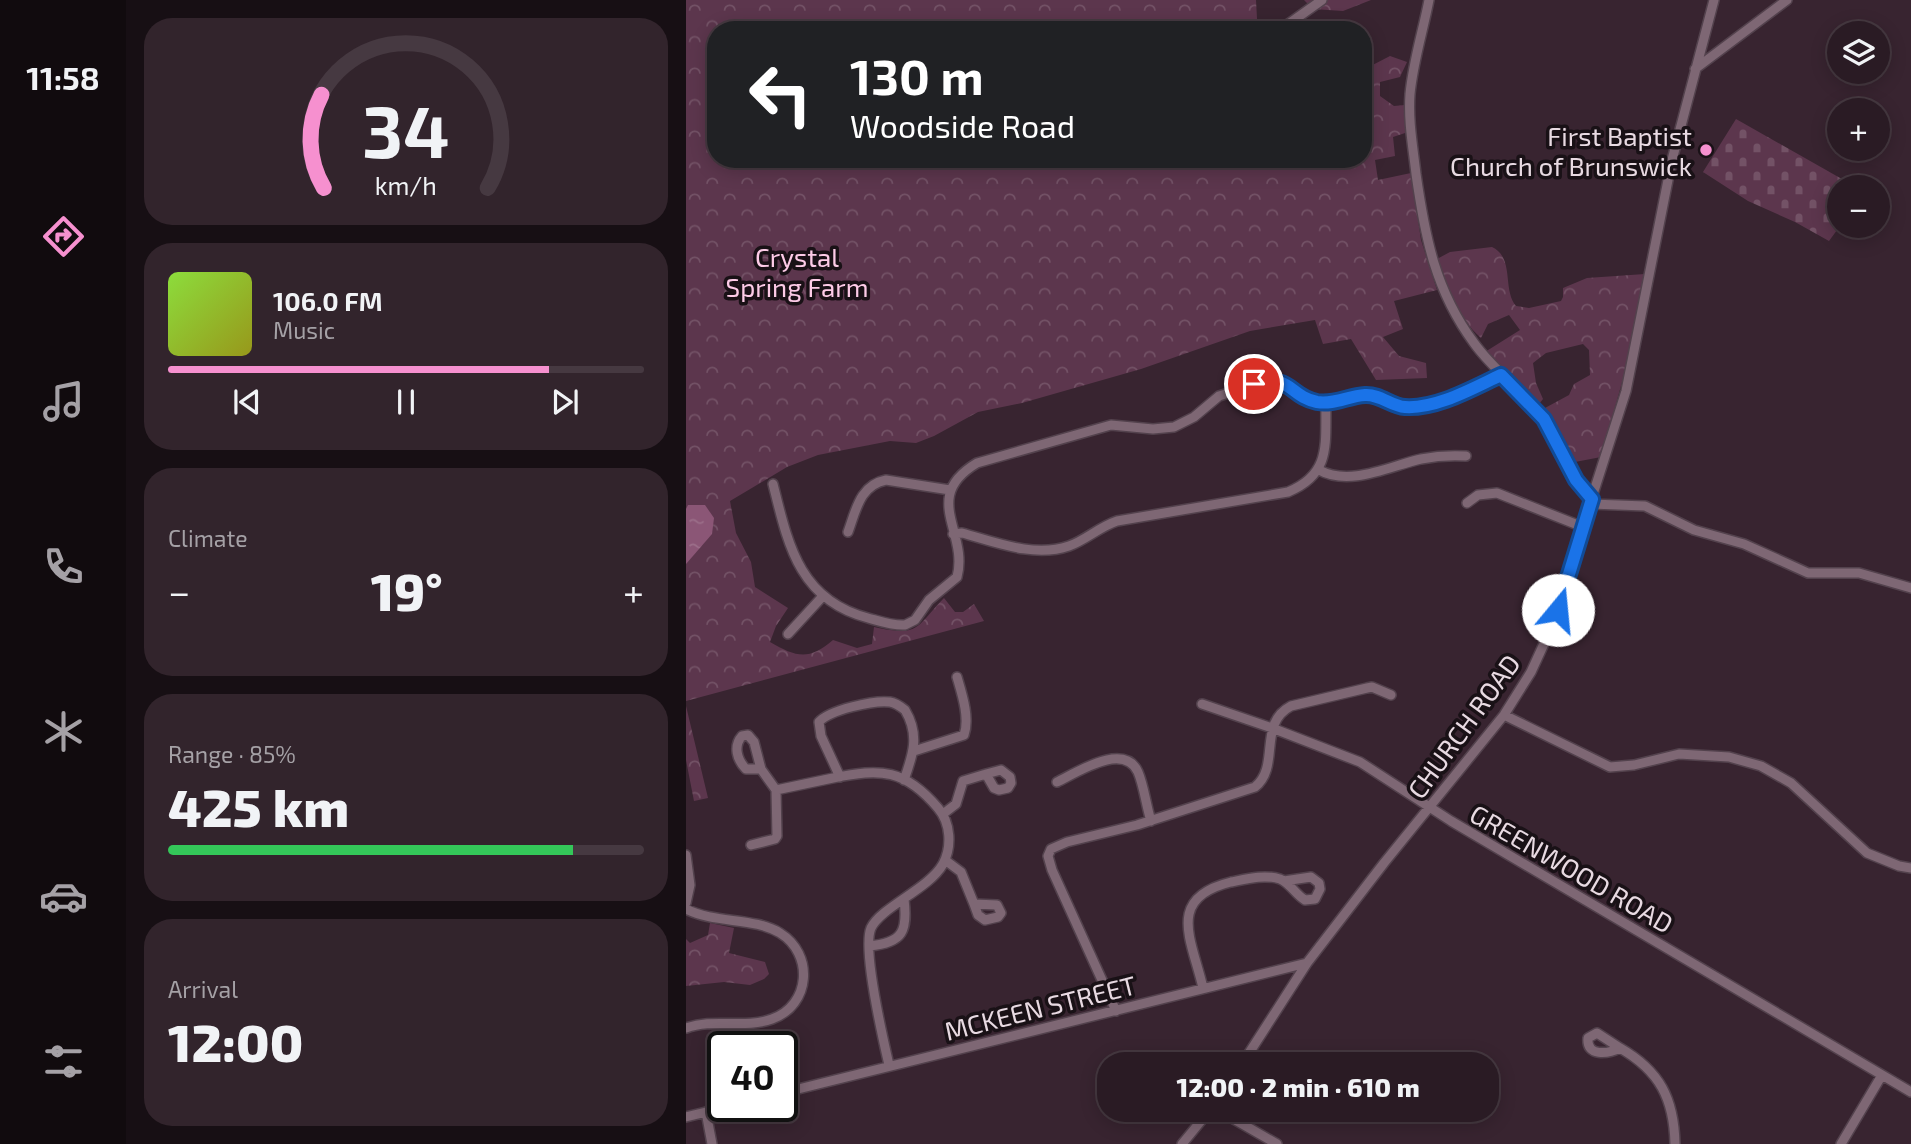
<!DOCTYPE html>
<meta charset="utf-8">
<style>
:root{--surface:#2a1b24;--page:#32242c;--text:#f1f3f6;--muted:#a5a1a6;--line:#463941;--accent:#f690cf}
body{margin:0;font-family:"Exo 2",sans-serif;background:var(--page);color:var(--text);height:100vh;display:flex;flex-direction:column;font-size:26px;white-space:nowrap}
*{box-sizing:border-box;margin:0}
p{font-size:23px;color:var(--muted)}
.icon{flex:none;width:38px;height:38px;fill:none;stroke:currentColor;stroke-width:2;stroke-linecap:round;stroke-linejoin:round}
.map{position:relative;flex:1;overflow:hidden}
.details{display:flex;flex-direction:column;gap:18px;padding:18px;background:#170f14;width:560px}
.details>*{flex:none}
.top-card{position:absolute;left:21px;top:21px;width:665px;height:147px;border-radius:28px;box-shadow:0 4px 18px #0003,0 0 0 2px var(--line);background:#202124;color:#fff;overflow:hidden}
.controls{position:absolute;left:1141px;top:21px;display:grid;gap:14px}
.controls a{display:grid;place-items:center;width:63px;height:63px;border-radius:50%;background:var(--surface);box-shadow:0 4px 18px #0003,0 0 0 2px var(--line);font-size:35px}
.speed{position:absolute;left:21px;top:1031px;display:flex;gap:14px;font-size:35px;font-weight:700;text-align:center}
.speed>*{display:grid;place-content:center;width:91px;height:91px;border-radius:50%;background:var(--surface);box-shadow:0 4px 18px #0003,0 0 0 2px var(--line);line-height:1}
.speed .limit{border:4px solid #111;border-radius:10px;background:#fff;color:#111}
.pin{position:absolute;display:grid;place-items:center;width:60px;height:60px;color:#fff;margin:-30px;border:4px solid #fff;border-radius:50%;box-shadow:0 2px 7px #0007}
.me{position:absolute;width:77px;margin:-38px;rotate:17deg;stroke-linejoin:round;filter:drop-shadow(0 0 5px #0008)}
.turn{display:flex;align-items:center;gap:24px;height:147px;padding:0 28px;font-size:32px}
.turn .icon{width:91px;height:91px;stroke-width:2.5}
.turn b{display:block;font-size:49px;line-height:60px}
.big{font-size:52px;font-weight:800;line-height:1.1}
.details .widget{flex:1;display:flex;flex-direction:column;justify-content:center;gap:10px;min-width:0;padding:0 24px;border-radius:28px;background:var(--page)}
.details .dial{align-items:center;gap:0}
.dial svg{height:182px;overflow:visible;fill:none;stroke:var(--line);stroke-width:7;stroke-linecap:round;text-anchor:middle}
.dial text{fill:var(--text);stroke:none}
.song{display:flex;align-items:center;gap:21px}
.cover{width:84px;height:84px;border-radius:10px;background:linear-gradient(135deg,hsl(90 70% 55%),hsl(60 70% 35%))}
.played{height:7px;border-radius:4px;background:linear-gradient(90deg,var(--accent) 80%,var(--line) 80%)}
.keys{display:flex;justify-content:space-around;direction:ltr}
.heat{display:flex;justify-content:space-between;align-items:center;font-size:38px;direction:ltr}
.charge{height:10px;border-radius:5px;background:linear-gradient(90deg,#34c759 85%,var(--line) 0)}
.trip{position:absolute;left:411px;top:1052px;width:402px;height:70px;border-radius:28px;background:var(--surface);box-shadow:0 4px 18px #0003,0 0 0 2px var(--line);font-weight:800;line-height:70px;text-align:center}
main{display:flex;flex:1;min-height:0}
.tabs{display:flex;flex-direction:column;width:126px;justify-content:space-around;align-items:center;background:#110b0e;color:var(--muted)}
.tabs .icon{width:49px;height:49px}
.tabs .on{color:var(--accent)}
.tabs b{font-size:32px;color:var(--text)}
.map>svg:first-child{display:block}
.forest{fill:url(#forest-crowns)}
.cemetery{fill:url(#cemetery-stones)}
.water{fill:url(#water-ripples)}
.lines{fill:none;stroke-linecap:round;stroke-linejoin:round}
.minor-casing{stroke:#53424d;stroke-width:12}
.minor{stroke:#7e6774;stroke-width:9}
.route-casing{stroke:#114b97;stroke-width:18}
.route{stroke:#1a73e8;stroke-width:12}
.poi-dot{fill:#f690cf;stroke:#191116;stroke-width:2.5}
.labels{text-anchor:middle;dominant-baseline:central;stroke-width:7;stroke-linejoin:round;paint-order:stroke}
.poi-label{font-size:26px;fill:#e8dae2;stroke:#191116;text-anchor:end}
.park-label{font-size:26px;fill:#fdcbe7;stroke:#191116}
.street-label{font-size:26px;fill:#e8dae2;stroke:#191116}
</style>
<main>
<nav class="tabs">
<b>11:58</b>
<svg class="icon on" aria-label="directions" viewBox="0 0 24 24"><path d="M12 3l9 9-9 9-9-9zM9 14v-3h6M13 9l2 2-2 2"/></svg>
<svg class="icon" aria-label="music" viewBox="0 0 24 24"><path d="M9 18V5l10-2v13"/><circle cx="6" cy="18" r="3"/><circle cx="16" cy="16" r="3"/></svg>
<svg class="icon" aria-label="phone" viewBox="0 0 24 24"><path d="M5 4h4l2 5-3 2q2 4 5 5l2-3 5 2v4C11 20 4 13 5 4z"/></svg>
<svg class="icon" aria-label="climate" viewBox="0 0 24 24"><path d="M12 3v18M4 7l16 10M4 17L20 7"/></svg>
<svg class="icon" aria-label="car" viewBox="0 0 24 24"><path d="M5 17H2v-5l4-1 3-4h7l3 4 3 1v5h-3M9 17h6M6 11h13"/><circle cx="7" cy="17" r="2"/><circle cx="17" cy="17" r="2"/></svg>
<svg class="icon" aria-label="filters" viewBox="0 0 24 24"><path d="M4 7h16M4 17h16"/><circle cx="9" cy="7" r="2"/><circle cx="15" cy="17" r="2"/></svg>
</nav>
<section class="details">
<div class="widget dial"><svg viewBox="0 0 100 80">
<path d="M14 69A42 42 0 1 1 86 69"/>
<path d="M14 69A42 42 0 0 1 13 28" stroke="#f690cf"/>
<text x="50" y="56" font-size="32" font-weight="700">34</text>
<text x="50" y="72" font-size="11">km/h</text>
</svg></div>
<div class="widget">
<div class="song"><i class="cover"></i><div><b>106.0 FM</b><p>Music</p></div></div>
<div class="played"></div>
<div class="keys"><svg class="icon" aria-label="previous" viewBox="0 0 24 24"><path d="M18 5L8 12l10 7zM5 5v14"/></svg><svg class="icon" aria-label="pause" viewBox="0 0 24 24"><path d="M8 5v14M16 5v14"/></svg><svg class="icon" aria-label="next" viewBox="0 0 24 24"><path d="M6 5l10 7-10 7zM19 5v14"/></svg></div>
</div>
<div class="widget"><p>Climate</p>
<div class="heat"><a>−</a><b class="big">19°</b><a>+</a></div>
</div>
<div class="widget"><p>Range · 85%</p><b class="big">425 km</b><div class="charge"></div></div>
<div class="widget"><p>Arrival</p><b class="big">12:00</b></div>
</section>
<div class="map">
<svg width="1225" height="1144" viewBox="0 0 1225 1144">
<defs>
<pattern id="forest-crowns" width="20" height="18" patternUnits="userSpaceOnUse" patternTransform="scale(1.75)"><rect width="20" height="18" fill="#5c364d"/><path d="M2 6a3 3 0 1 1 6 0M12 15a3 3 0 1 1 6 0" fill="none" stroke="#735266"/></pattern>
<pattern id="cemetery-stones" width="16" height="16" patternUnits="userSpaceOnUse" patternTransform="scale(1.75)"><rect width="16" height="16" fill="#5c364d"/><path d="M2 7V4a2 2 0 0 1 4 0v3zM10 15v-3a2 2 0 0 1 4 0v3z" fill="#735266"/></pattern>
<pattern id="water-ripples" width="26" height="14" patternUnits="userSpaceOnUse" patternTransform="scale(1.75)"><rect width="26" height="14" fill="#8b5676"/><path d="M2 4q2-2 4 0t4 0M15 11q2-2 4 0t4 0" fill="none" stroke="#9b6e89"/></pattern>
</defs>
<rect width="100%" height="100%" fill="#382430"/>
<path class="forest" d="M0,0H570L571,19L568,30H30V159H677V70L704,56L721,62L714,77L694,82V96L708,106L719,105V133L707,137L709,156L689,160L692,180L725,173L735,240L751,290L708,301L717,329L697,337L713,356L740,363L741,378L690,380L665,339L637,344L629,320L564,331L455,369L336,403L292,412L248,436L230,443L204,441L132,455L101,467L44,501L50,533L65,562L69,587L102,608L90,626L84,642C110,657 123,661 147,640L171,648L186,644L188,627C234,637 229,628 258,598L269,612H277L288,604L298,621L0,701Z
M618,0H685L657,11L627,9Z
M806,247C829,258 816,289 830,306L843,308L875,301L877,297V288L901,278L959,274L942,361L915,457L889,462L859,408L883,395L888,384L904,375L903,350L897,344L860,353L847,363L850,383L857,399L853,404L799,352L834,330L823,315L802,324L795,338C772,318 761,287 751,259L764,252Z
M0,706L22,798L8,801L0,760Z
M24,923L48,928L43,953L79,962L83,974L78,979L64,985L38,982L0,986V939L4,943L22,935Z"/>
<path class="cemetery" d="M1050,119L1170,187H1153L1154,226L1143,241L1109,222L1062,201L1017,172Z"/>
<path class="water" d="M2,505H19L28,518L26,534L0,564V509Z"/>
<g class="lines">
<g class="minor-casing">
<path id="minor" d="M743,0C737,31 727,62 724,94C722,121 727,147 730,174C739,237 749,290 788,343C808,371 836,390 857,417C876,443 883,475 906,499
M594,30L636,0
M1009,69L1101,0
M633,470C664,487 704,466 735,459C750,456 764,455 780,456
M87,484C102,544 113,600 182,618C193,621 207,626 219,625L229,620L243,600L271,577C283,532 234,497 291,463L425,425L467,429L488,427L508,417L533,396L583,380L598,383L621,398L632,402H648L683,395L713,406L723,407L754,400L815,375
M781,503L792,495L811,493L897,527
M905,504L959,506L1008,530L1058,544L1122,573H1173L1225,588
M162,532C170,510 174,485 200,480L264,490
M267,534L276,533C309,542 348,558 383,546C400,540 413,527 431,521L602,492C646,474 639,443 640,403
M102,634L137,596
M516,704L586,728L674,762L765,821L1225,1092
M818,715L924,767L948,765L993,754L1043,757L1075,766L1105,783L1181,853L1213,866L1225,868
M62,735L68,742L75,769H60C51,760 47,746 56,736Z
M228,751L278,735C284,718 276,694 271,677
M75,769L90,790C109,786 128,782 147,778C195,768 219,769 252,808C265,823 266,847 257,864C243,889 195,907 185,928C176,949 197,1039 203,1065
M315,770L324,777L325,783L322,788L313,790L308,788L300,774Z
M154,777L135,736L133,722C143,710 188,700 204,702C210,703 214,706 219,710C234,735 227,755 218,780
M371,782C390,773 438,741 452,772C458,786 460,805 465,821
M257,814L270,804L277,781L300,774
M65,845L89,839L91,836L90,790
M0,855L4,885L0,903
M259,860L275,872L288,904
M288,904L311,905L315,913L312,917L299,920L292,915Z
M0,909C29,924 68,917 94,933C128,954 125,1005 86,1019C59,1029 27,1018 0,1028
M183,946C217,943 222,931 218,899
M517,988C506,940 479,898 545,882C560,879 578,874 594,879C604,883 610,895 619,900L629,899L634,889L633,883L625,877L598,881
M430,1011L366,870L362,856L365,849L381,842L451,825L569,787C595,766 571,724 605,706L681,688L686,687L705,695
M911,1033L934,1048C922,1054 900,1057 902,1038Z
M934,1048C974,1071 988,1099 989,1144
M556,1064L621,963L698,863L818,715L845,672L862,635L940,391L986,160L1028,0
M96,1093L621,963
M532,1110L591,1144
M20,1112L26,1144
M0,1117L45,1106
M496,1144L524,1110
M1155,1144L1196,1075"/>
</g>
<use href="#minor" class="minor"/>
</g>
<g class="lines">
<g class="route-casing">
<path id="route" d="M568,384C607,374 602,396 631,402C648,405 662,396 679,395C694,394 705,406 719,407C751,409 787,388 815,375L858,419L890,480L906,499L872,610"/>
</g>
<use href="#route" class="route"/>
</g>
<circle class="poi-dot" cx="1020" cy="150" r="7"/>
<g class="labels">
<g class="poi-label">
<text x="1006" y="135">First Baptist<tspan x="1006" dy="30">Church of Brunswick</tspan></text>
</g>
<g class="park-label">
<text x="111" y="256">Crystal<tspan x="111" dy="30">Spring Farm</tspan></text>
</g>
<g class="street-label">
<text transform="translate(777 726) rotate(-54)">CHURCH ROAD</text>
<text transform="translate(886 868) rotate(30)">GREENWOOD ROAD</text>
<text transform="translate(354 1007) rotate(-14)">MCKEEN STREET</text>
</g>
</g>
</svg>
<div class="controls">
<a><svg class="icon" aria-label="layers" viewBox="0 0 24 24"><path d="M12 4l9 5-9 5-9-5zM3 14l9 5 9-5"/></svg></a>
<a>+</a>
<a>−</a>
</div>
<div class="speed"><div class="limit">40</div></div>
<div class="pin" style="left:568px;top:384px;background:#d93025"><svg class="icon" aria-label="arrive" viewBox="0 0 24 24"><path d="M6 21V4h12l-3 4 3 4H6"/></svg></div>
<svg class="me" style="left:872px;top:610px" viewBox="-20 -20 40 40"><circle r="19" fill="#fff"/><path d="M0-13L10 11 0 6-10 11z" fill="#1a73e8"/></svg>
<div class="trip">12:00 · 2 min · 610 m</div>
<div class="top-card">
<div class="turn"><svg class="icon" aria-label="left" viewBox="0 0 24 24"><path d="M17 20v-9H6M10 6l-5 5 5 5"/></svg><div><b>130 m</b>Woodside Road</div></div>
</div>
</div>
</main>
